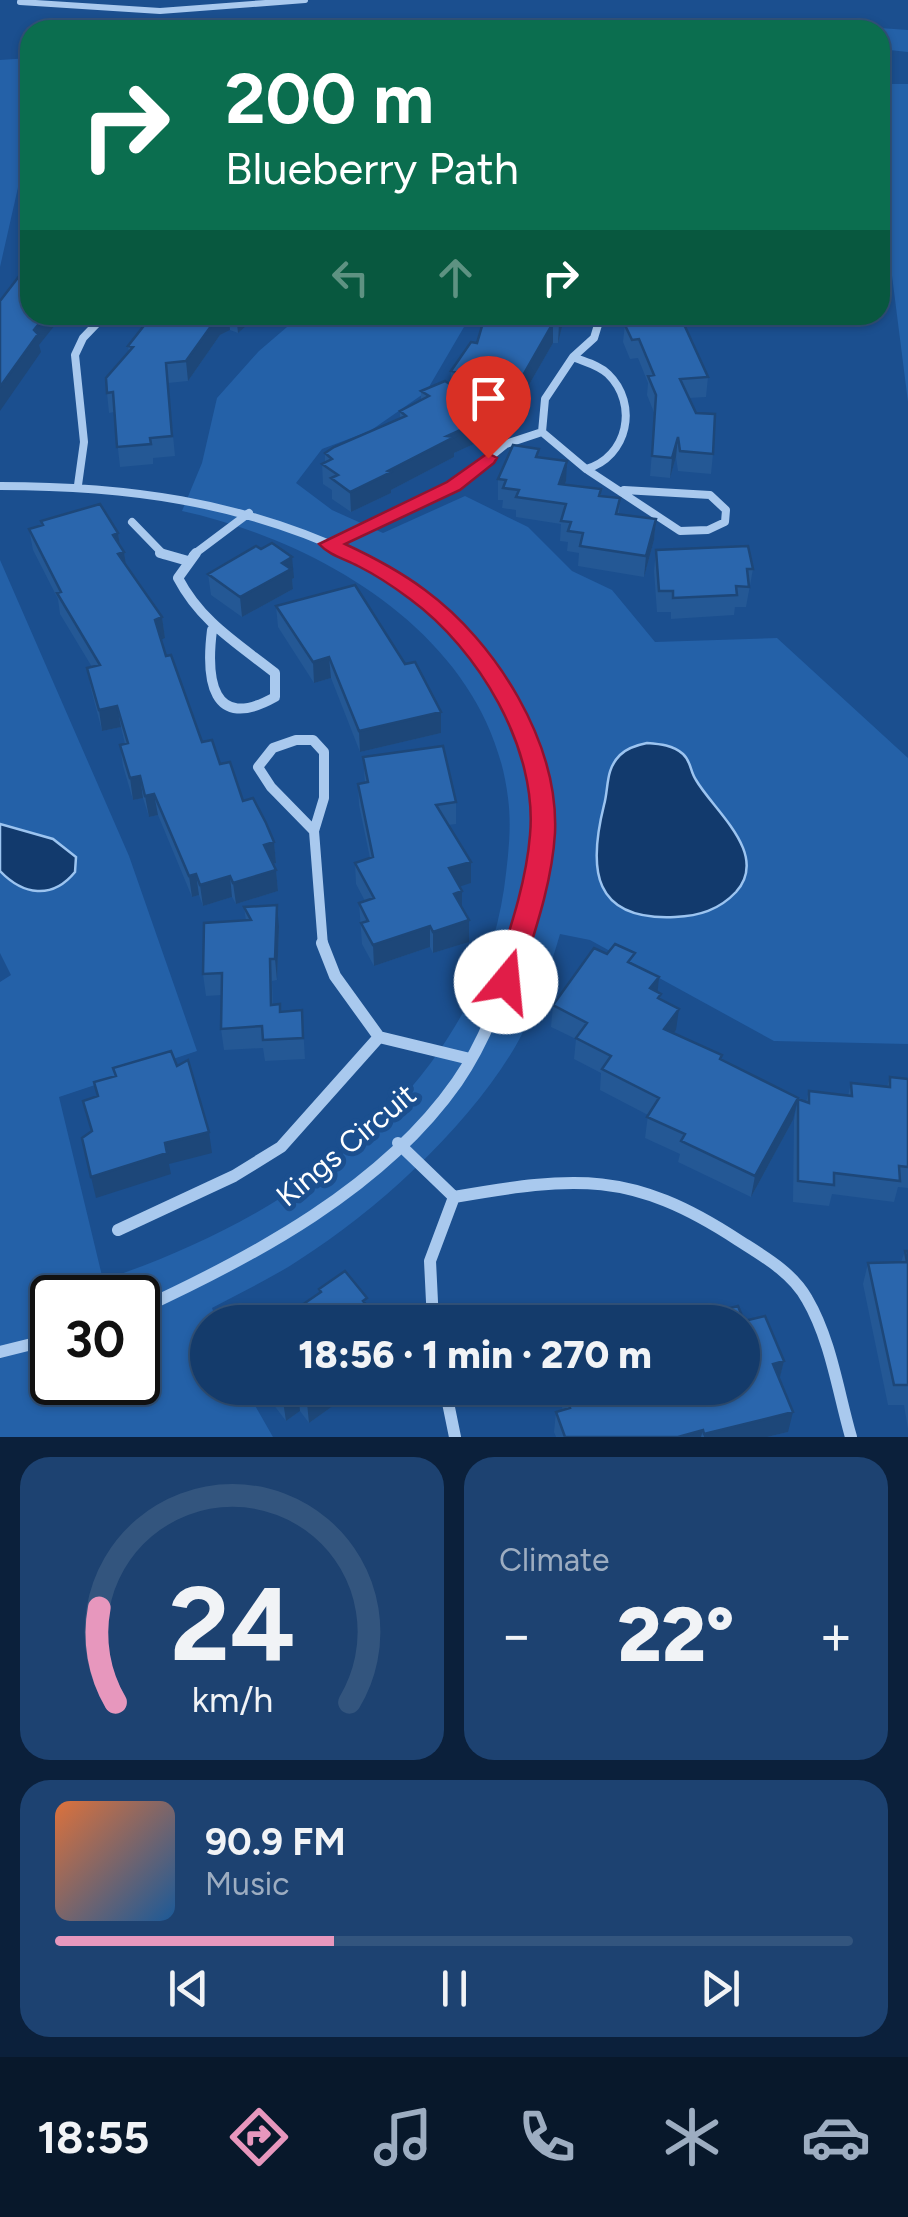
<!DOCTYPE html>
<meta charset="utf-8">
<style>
:root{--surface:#143b6b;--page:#1d4271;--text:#f1f3f6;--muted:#9dadc1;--line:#33557e;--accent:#e797bd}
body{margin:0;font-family:Figtree,sans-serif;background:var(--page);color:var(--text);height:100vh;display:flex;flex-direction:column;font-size:38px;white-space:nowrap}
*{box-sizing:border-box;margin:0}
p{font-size:32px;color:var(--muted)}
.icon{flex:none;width:55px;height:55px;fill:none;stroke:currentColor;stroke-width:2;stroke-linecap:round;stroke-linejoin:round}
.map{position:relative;height:1437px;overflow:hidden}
.panel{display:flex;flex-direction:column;gap:20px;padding:20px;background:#0b203b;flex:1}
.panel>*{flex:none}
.guide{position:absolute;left:20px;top:20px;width:870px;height:305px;border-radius:30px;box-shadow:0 2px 8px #0004,0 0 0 2px var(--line);background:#0b6e4f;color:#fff;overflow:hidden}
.speed{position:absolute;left:30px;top:1275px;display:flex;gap:20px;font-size:50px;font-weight:700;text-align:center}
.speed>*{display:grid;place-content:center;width:130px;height:130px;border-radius:50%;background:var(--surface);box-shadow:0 2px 8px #0004,0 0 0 2px var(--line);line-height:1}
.speed .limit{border:5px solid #111;border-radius:15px;background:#fff;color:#111}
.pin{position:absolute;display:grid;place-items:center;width:85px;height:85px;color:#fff;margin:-102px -42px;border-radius:50% 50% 50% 0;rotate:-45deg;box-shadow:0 0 10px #0007}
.pin .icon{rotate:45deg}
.me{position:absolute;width:110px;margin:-55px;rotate:17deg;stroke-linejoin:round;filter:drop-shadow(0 0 8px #0008)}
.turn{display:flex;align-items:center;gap:35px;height:210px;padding:0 40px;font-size:45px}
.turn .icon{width:130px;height:130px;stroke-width:2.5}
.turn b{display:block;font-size:70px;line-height:85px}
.lanes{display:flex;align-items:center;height:95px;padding:0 40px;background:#0003;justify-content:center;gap:50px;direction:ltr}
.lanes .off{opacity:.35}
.big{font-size:75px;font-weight:800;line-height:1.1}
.panel .widget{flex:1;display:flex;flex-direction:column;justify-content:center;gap:15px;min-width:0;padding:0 35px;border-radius:30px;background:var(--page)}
.panel .dial{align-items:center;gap:0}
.dial svg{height:260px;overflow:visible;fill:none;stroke:var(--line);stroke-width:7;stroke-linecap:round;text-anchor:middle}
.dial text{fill:var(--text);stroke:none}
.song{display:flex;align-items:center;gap:30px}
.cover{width:120px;height:120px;border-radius:15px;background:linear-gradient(135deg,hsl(20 70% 55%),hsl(210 70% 35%))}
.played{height:10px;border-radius:5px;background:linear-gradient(90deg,var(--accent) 35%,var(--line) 35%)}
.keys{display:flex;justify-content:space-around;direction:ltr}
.heat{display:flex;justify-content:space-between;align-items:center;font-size:55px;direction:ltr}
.panel .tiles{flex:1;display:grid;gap:20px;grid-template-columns:1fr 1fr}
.widget:last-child{grid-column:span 2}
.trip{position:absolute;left:190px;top:1305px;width:570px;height:100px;border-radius:50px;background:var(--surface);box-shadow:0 2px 8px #0004,0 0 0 2px var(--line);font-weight:800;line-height:100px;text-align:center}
.tabs{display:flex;height:160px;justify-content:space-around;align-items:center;background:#08182b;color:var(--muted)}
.tabs .icon{width:70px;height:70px}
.tabs .on{color:var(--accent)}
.tabs b{font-size:45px;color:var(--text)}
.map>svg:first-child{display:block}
.green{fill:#2461a8;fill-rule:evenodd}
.water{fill:#123a6d;stroke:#9cc4f0;stroke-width:2.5}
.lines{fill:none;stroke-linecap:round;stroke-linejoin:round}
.minor-far3{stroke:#a9c9ee;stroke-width:6}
.minor-far2{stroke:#a9c9ee;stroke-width:8}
.minor-far1{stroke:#a9c9ee;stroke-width:10}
.minor{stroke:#a9c9ee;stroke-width:12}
.wall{fill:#245895}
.shaded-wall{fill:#1d4779}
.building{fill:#2a66ad;stroke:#1d4779;stroke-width:2.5}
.route{fill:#e11d48;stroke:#92132f;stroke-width:2.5}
.labels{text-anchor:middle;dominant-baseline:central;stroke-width:10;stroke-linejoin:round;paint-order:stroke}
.street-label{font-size:30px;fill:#fff;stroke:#1b4f8f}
</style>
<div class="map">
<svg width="908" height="1437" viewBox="0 0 908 1437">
<rect width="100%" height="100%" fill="#1b4f8f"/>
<path class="green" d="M823,24L908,30V52L880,49V30H764Z
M30,58V175L19,183L0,267V60Z
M880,84H908V402L880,181Z
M301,315H471L426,392L370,431L322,449L296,483L332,510L383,533L465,496L528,527L572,571L612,590L655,642L777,638L908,758V1044L774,1041L590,940L560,934C549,972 535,1012 515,1047C468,1127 378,1210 299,1260C272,1278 241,1292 212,1308L217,1322H208V1388H245L273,1437H0V982L11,975L0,953V560L129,856L197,1051L59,1097L103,1280C236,1236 373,1158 449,1036C478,991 496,942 504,889C508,859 512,828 508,798C489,639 324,542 182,511L202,463L217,398L259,351ZM52,1298H138V1382H52Z"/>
<path class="water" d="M647,743C660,744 673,745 683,754C691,761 690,771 696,780C714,811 770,854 736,892C719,910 699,916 675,917C592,921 588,869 604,805C609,787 605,770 620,755C627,748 637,745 647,743Z
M0,824L53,839L76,857L75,872C52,900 23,895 0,871Z"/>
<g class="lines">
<path class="minor-far3" d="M20,2L160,11L305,0"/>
<path class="minor-far2" d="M601,315L594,338L573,357C585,362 599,365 608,374C639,404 628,457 586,469L680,531L708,530L725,522L726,510L710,495L624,490
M102,321L120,315
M573,357L545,399L542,432L586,469
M78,485L84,442L75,355L83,338L105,315
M0,486C125,486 240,501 354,555
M132,522L164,555
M329,544L454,486L506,444L542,432
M193,555L249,513"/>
<path class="minor-far1" d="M160,553L188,561
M196,553L178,578C201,622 237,643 275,673V697C211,733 206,678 212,630
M348,553C436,594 536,702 542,803C545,852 532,900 517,946
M296,740H313L324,752V798L314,831L271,787L258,767L273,748Z
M314,831L323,946"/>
<path class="minor" d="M322,943L335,976L379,1037L470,1059
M398,1143L454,1197L430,1261L433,1322
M454,1197C576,1176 631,1170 738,1240C763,1256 792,1272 807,1299C831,1340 838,1392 851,1437
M118,1230L234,1176L281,1147L379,1037
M138,1310C253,1257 383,1188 457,1082C486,1040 503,991 518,943
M0,1352L52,1339
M445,1388L455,1437"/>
</g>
<path class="wall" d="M159,315H268L265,318L258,316L238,333L230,330L220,335L188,381L168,383L175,456L153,458V464L120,467L114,412L109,413L107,393L129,352L128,346Z
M493,315H565L558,343H553L518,404L464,393L496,434L454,453V457L391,490V493L351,512L332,499V490L323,484L322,464L325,462V453L400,418V411L421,400V391L451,384V371L477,343Z
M626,315H683L682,322L708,377L706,397L689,398L713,454L711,474L678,471L676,457L670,478L650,476L655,415L647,395L648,383L638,358L630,359L623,342Z
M539,457L566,481L565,484L601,489V496L620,498L619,514L656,519L654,540L644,577L578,566L579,553L567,551L568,542L560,541L561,524L516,517V510L502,508L503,500H498V479Z
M41,521L118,533L120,546L124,552L126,566L162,617L165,638L161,639L166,656L202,742L220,764L243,801L274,842L276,863L273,864L276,870L278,891L236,904L232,897L203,906L199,895L192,897L158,815L149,817L143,798L133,800L123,766L120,745L125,744L121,727L102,731L91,689L87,668L92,667L60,614L58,599L33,550L29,529L41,526Z
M656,550L753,569L746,607H735L734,615L671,619V612H657L654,571Z
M208,574L294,578L292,579L293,589L242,617L211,595Z
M276,606L405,664L441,712V733L360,752L331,678L314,683L278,627Z
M363,757L456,802V824L448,825L471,862V883L459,886L462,891V908L469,942L433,953L430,947L374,966L362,944L359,903L365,901L356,884L355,863L370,858L359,805L358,784L365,783Z
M244,907L279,927L277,980L272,981L273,1005L281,1012L302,1010L305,1059L265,1061L263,1048L224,1050L221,1029L222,995L206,996L203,974L246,921Z
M607,954L634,965L657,992L661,994L660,999L676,1030L674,1033L722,1060L793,1120L751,1197L678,1162L680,1154L645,1138L648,1115L600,1090L601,1073L574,1059L576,1039L551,1027L553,1005Z
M890,1077L908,1079V1188L898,1187L894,1202L832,1194L829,1206L793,1202L794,1120L798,1099L806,1102L809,1091L848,1096L851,1083L887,1087Z
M905,1251H908V1429L904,1405H888L863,1284L868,1263L901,1262Z
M698,1316L744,1321L784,1361L779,1380L788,1432L767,1437H556L554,1432L556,1412L563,1410L555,1388H742V1322H697Z
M268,1388H358L309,1423L300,1411L286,1421L270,1400Z"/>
<path class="shaded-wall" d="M46,315H63L39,345L41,352L0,411V387L34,330Z
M229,315L230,330L220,335L188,381L186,361L218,316Z
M236,315H258V316L238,333Z
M561,315H565L558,343L559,324Z
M553,323V343L518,404V384Z
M496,414V434L454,453V457L391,490V493L351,512L350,492L447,436Z
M678,437L676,457L670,478L672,458Z
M567,461L566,481L558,504L559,484Z
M656,519L654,540L644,577L646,556Z
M118,533L121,552H124L127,572L121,574L113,535Z
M292,557L294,578L292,579L293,589L242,617L240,597L282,563Z
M162,617L165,638L158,641L155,620Z
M329,657L331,678L314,683L313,662Z
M117,706L121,727L102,731L99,710Z
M441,712V733L360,752L359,731Z
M140,776L143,798L133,800L130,778Z
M154,794L158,815L149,817L145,796Z
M274,842L276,863L266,866L264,845Z
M471,862V883L449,890V868Z
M276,870L278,891L236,904L233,883Z
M196,874L199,895L192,897L189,876Z
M230,876L232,897L203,906L200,885Z
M462,891V913L454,894Z
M277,905L279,927L277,980L275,959Z
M469,920V942L433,953V932Z
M430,926V947L374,966L373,945Z
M659,977L657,998L650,988Z
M679,1009L676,1030L662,1050L664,1029Z
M798,1098L793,1120L751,1197L755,1176Z
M209,1132L212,1153L169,1164L171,1174L96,1198L91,1177L165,1143Z
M784,1361L779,1381L773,1364Z
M329,1388H358L309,1423L307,1403Z
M298,1391L300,1411L286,1421L283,1401Z
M793,1412L788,1432L767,1437H704V1434Z
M703,1430L701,1437H678Z"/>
<path class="building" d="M30,262V315H46L34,330L38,334L0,387V301Z
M159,315H219L186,361L166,363L172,436L150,438L151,444L117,447L113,392L107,393L106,378L133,347L128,346L150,318H155Z
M493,315H561L559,324L553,323L518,384L451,371L471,342L477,343L485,316L493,317Z
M626,315H682V320L708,377L680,379L696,413L715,414L713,454L680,451L678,437L672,458L652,456L656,395L648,376L654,375L639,339L632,340L624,323Z
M445,381L496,414L447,436L454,437L388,471L391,472L350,492L331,478L338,475L322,464L332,459L325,453L334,447L406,416L400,411L429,396L421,391Z
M513,445L539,449L536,457L567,461L559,484L601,489L599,496L620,498L616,514L656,519L646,556L580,546L583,533L568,531L571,522L561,521L566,504L516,497L519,490L503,488L506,480L498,479Z
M100,504L118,533L113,535L124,552L118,554L162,617L155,620L166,656L171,655L202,742L212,740L220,764L230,762L243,801L253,798L266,823L274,842L264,845L276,870L233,883L230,876L200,885L196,874L189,876L154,794L145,796L140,776L130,778L120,745L128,743L117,706L99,710L87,668L100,665L57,593L61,592L29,529L43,525L41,521Z
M272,543L292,557L282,563L291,569L240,597L208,574L256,546L261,549Z
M748,546L753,569H747L749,587L736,586L737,595L673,598V591H659L656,550Z
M355,585L405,664L415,662L441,712L359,731L329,657L313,662L276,606Z
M443,746L456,802L436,805L471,862L449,868L462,891L454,894L469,920L433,932L430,926L373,945L361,923L368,921L359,903L374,898L355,863L373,857L358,784L368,782L363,757Z
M277,905L275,959H270L271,1005L280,1004V1012L302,1010L303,1038L263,1040L262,1026L221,1029L222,973L203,974L204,923L251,920L244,907Z
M615,944L635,953L628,962L659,977L650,988L661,994L658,998L679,1009L664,1029L722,1055L720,1059L798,1098L755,1176L681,1141L685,1134L647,1117L659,1098L602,1069L611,1056L576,1038L587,1023L553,1005L594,948L607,954Z
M171,1051L177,1066L188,1060L209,1132L165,1143L167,1153L91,1177L82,1138L92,1131L83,1101L98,1096L94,1082L116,1076L113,1068Z
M890,1077L908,1079V1167L899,1166L900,1181L834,1173V1185L798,1181V1099L809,1103V1091L852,1096L851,1083L890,1087Z
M905,1251H908V1385H894L868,1263L907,1262Z
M345,1271L367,1298L363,1301L380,1322H285L306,1308L302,1305L321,1292L319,1289Z
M738,1306L744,1321L765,1316L784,1361L773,1364L793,1412L704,1434L703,1430L678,1437H565L556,1412L570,1408L563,1388H742V1322H700L698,1316Z
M272,1388H329L307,1403L298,1391L283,1401Z"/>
<path class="route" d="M488,453L497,458L494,463L460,490L345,544C373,557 401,572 425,590C496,642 559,743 555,833C552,884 534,934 519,982L516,990H497L493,982C508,935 526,885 530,835C538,748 478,649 410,599C394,587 376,575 358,566C345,559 329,555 319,544L447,482Z"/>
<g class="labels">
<g class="street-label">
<text transform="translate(346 1145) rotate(-40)">Kings Circuit</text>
</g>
</g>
</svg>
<div class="speed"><div class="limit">30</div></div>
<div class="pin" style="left:488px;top:458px;background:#d93025"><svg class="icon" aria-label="arrive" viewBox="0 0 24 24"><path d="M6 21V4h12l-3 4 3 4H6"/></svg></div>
<svg class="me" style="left:506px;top:982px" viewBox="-20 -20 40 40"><circle r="19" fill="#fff"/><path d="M0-13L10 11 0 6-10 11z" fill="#e11d48"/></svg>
<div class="trip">18:56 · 1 min · 270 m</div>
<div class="guide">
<div class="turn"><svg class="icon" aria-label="right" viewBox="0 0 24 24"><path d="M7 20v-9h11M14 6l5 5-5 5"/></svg><div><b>200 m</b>Blueberry Path</div></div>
<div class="lanes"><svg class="icon off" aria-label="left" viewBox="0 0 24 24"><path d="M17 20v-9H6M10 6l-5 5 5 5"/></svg><svg class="icon off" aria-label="ahead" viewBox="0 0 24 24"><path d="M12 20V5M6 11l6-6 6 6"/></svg><svg class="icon" aria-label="right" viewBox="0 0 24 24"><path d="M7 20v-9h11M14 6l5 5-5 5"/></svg></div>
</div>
</div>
<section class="panel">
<div class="tiles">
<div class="widget dial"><svg viewBox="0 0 100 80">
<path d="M14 69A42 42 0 1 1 86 69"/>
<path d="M14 69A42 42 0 0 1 9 40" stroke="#e797bd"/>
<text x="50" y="56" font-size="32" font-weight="700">24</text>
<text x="50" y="72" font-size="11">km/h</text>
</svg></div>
<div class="widget"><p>Climate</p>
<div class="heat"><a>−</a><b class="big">22°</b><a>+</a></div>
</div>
<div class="widget">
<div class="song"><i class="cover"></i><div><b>90.9 FM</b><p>Music</p></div></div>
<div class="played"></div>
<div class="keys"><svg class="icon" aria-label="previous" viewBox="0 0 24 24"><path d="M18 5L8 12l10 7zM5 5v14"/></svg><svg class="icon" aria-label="pause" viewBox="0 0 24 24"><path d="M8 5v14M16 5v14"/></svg><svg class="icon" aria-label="next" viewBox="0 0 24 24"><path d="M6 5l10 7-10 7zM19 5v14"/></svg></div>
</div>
</div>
</section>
<nav class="tabs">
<b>18:55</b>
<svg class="icon on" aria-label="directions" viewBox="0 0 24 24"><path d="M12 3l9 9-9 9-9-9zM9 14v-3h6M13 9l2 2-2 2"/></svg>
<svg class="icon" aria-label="music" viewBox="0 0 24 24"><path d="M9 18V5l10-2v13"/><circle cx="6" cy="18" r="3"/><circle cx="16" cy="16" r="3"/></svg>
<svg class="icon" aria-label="phone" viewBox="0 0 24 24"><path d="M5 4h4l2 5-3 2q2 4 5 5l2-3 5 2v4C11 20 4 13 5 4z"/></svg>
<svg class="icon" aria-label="climate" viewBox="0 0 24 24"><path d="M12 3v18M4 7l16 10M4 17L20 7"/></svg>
<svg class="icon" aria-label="car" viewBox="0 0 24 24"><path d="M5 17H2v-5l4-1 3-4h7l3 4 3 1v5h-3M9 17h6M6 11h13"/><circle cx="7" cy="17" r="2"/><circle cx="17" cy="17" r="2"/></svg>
</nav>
